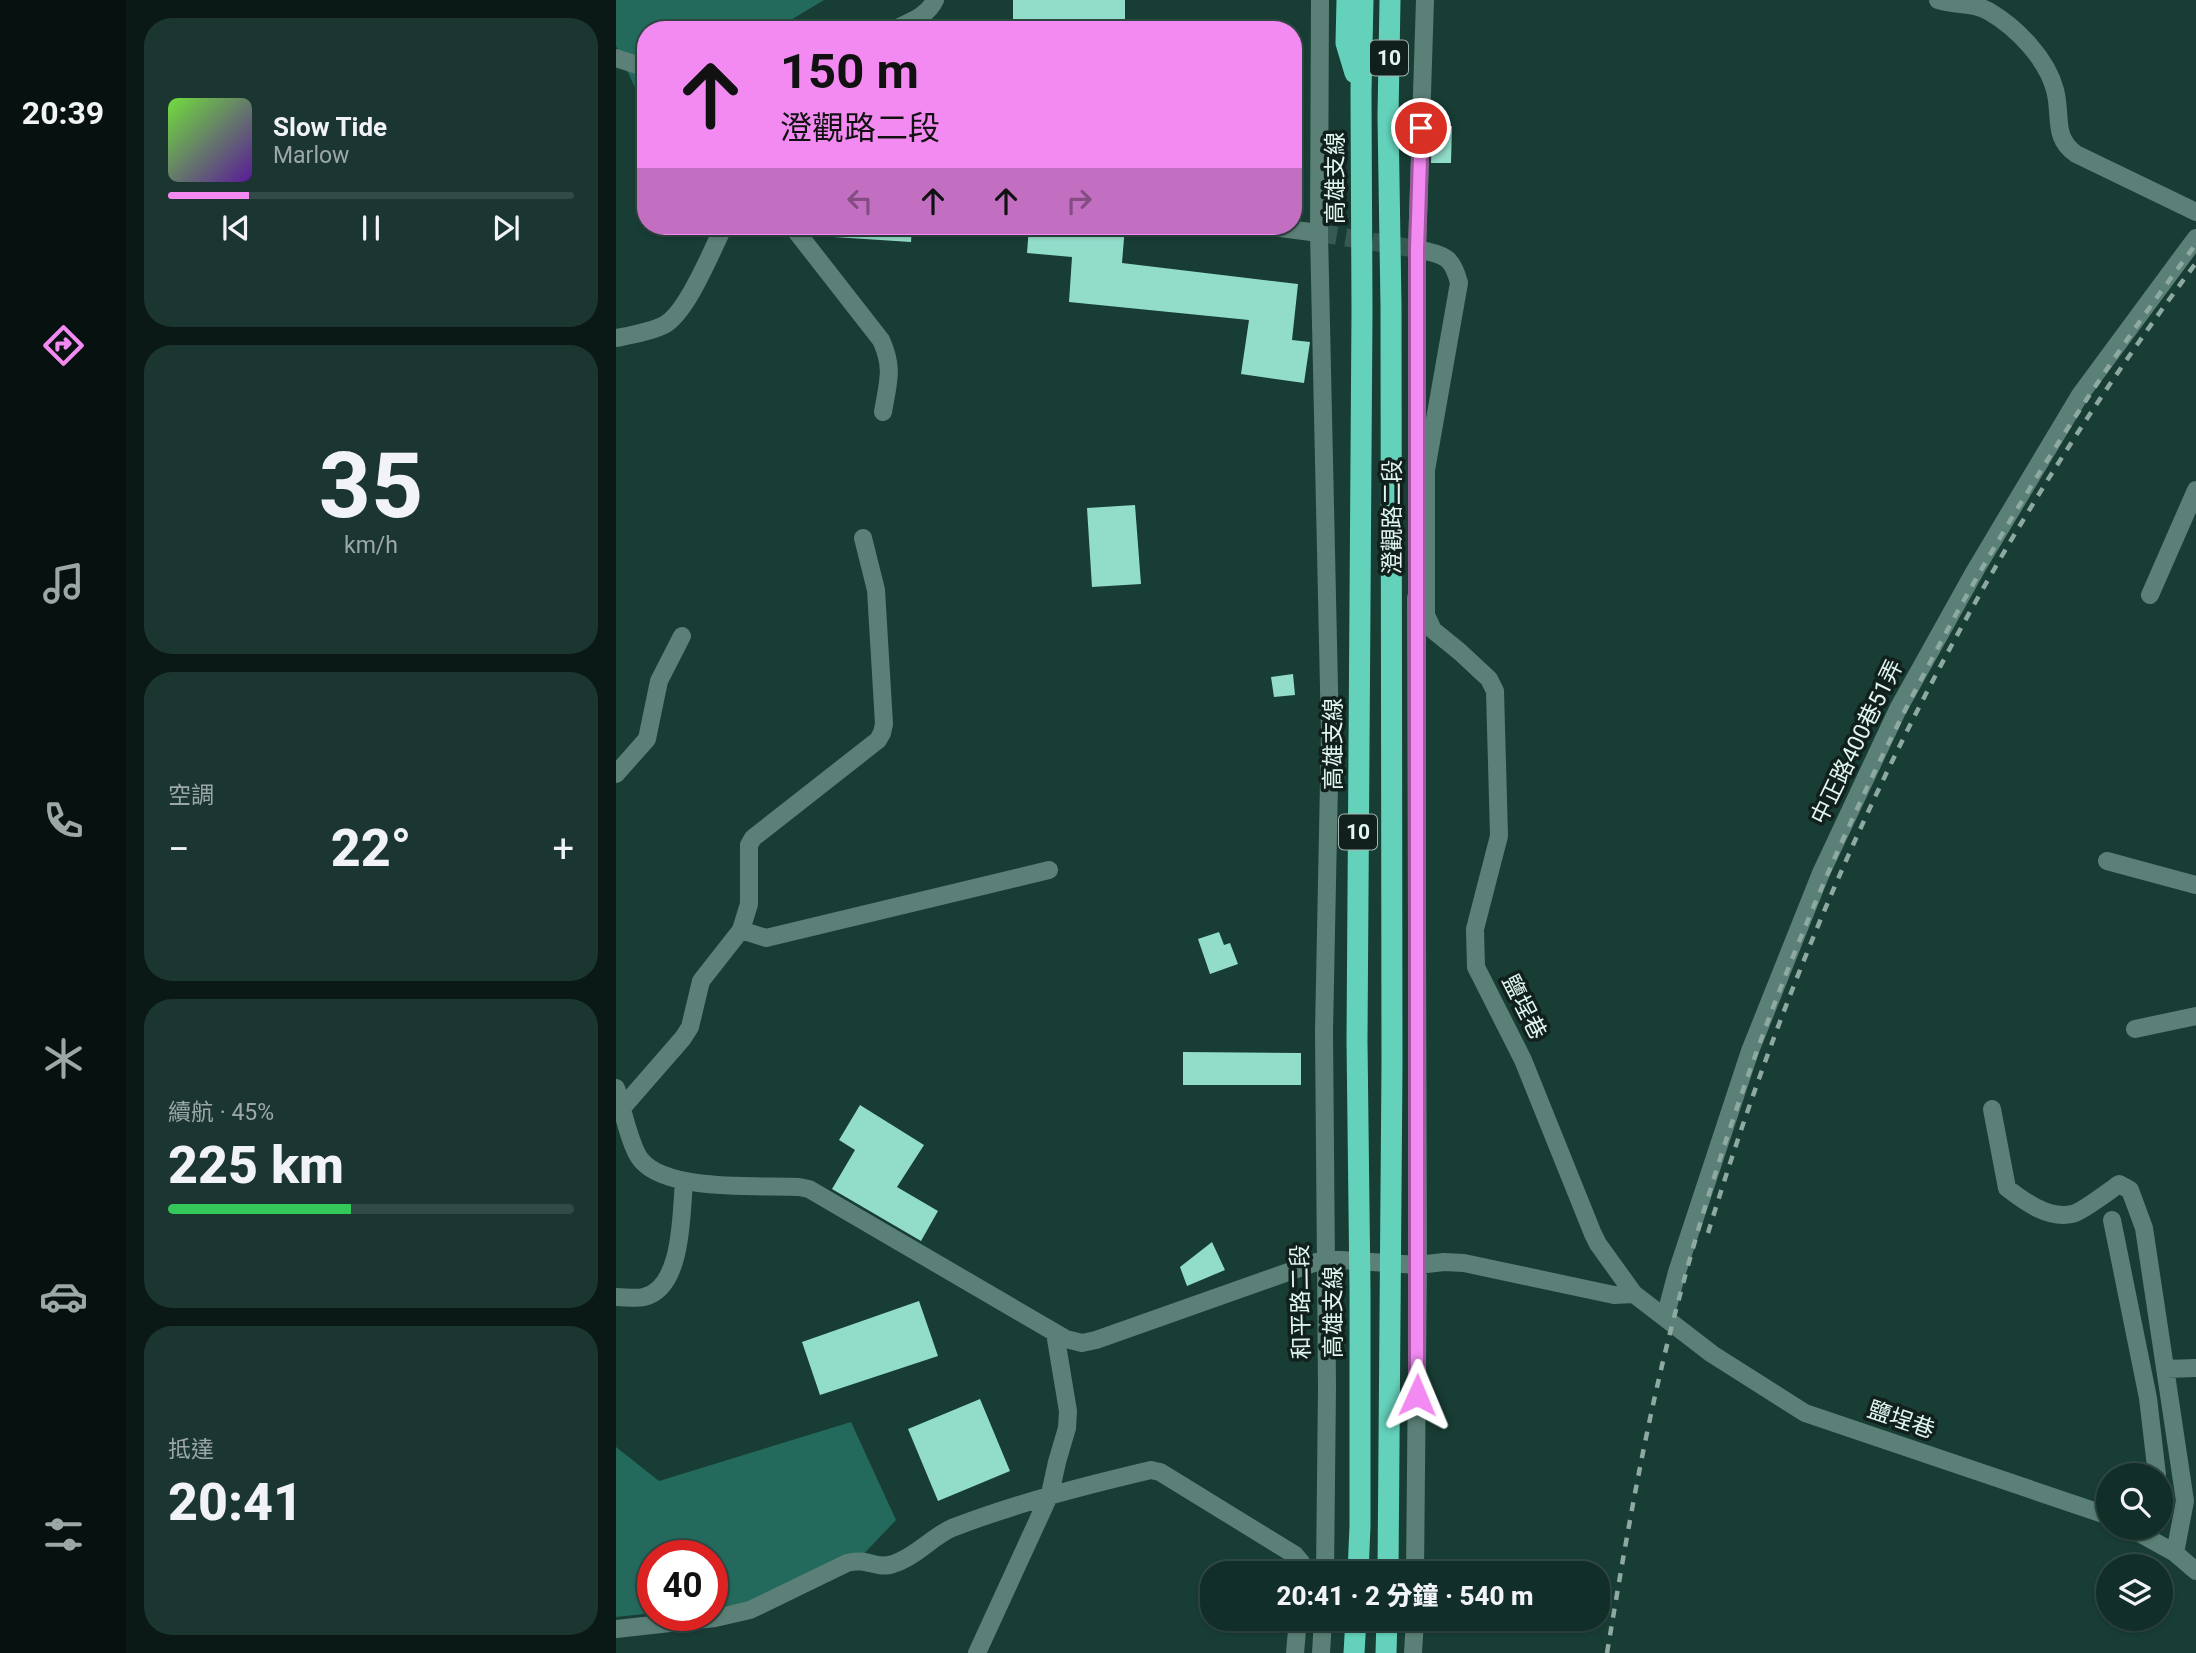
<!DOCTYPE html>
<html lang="zh-TW">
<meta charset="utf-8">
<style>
:root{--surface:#122e28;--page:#1b3630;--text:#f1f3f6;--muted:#9ca8a8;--line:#314a45;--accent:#f38af2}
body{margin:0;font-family:Roboto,"Noto Sans TC",sans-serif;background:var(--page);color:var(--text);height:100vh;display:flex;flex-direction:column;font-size:26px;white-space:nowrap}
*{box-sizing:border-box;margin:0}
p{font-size:23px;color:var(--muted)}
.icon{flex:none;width:38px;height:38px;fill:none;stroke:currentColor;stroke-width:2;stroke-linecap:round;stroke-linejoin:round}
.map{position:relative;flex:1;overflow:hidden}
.sheet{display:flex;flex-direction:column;gap:18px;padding:18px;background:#0a1916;width:490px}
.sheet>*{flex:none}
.banner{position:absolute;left:21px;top:21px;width:665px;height:214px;border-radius:28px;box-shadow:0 2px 5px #0004,0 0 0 2px var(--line);background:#f38af2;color:#111;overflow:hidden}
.controls{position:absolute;left:1480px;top:1463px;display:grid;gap:14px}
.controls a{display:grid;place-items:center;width:77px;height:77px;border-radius:50%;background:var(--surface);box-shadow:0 2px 5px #0004,0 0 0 2px var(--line);font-size:35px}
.speed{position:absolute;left:21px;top:1540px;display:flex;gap:14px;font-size:35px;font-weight:700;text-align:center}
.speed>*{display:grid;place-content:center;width:91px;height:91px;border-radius:50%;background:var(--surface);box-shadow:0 2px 5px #0004,0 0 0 2px var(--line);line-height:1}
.speed .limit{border:10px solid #d22;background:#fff;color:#111}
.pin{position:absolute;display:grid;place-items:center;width:60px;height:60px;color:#fff;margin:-30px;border:4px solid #fff;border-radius:50%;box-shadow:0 2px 7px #0007}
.me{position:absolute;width:77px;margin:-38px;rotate:1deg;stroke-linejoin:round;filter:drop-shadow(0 0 5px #0008)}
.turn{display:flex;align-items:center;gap:24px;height:147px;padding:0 28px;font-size:32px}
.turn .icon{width:91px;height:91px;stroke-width:2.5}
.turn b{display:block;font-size:49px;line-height:60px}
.lanes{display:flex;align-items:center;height:66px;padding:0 28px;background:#0003;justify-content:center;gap:35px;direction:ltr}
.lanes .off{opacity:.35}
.big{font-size:52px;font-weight:800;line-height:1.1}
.sheet .widget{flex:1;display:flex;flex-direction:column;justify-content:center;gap:10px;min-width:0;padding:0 24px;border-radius:28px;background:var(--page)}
.sheet .dial{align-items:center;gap:0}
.dial b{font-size:91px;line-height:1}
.song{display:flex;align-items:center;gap:21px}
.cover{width:84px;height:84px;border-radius:10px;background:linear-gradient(135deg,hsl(100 70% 55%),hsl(270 70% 35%))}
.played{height:7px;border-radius:4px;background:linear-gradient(90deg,var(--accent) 20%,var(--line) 20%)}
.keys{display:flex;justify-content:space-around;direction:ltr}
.heat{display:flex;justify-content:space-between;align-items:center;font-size:38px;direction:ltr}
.charge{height:10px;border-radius:5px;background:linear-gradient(90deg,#34c759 45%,var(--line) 0)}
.trip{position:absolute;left:584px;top:1561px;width:410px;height:70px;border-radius:28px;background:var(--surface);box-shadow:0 2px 5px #0004,0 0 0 2px var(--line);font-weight:800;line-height:70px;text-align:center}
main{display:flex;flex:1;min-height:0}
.tab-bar{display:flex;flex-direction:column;width:126px;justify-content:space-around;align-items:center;background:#071210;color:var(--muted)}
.tab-bar .icon{width:49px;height:49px}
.tab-bar .current{color:var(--accent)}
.tab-bar b{font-size:32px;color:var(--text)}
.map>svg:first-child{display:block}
.green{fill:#236a5c}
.building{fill:#92dcca}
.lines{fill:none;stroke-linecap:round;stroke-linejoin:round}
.minor-tunnel{stroke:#365951;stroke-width:18;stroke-dasharray:18 9;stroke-linecap:butt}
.minor{stroke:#5b8077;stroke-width:18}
.highway{stroke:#64d2bb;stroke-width:21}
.rail{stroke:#8ea9a2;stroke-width:4.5;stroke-dasharray:9 9;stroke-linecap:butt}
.route-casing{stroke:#9e5a9d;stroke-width:18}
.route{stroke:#f38af2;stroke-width:12}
.labels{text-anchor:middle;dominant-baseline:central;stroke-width:7;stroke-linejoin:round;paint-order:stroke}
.shield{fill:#11201d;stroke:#a3b6b1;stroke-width:2}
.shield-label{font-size:21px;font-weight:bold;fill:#e2f6f0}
.street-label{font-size:23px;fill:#e2f6f0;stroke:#11201d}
</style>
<main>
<nav class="tab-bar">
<b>20:39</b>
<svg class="icon current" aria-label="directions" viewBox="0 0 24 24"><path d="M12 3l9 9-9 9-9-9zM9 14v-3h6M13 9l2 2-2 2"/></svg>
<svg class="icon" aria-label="music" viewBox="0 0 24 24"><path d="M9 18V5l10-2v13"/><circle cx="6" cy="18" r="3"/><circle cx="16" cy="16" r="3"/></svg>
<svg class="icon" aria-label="phone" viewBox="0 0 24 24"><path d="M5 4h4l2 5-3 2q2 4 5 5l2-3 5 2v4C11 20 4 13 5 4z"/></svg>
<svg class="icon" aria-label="climate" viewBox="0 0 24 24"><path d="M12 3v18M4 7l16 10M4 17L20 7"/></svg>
<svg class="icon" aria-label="car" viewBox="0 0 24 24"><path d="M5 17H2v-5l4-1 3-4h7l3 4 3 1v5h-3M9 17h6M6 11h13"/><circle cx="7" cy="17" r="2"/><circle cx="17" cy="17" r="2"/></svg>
<svg class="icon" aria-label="filters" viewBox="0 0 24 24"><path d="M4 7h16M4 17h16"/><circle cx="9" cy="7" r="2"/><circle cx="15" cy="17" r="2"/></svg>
</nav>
<section class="sheet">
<div class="widget">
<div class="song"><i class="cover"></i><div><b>Slow Tide</b><p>Marlow</p></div></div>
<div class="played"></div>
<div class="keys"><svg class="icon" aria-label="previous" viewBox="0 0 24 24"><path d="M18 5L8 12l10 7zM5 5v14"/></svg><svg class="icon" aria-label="pause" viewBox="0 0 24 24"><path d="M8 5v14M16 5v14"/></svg><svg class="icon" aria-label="next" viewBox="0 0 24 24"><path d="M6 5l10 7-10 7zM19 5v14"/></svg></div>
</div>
<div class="widget dial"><b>35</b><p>km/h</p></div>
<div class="widget"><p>空調</p>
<div class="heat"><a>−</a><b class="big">22°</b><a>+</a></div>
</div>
<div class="widget"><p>續航 · 45%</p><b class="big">225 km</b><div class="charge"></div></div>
<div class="widget"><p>抵達</p><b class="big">20:41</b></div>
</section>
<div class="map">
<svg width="1580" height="1653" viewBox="0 0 1580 1653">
<rect width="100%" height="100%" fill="#183d35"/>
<path class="green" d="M0,0H208L158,30H30L28,107L0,46Z
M235,1422L280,1520L238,1564L171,1600L96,1607V1556H37V1613L0,1617V1447L43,1481Z"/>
<path class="building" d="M397,0H509V30H397Z
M816,126H836L835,163H815Z
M218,226H296L295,242L218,237Z
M413,226H509L506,263L682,284L676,340L694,342L688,383L625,374L633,320L453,302L456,257L411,253Z
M519,505L525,584L476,587L471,508Z
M677,674L679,695L658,697L655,677Z
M603,932L608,945L614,943L622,964L594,974L582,939Z
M567,1052L685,1053V1085H567Z
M244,1105L308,1145L281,1187L322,1211L305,1241L216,1189L239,1150L223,1140Z
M596,1242L609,1270L571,1286L564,1267Z
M303,1301L322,1356L204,1395L186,1342Z
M364,1399L394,1471L322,1501L292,1429Z"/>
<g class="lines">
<path class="minor-tunnel" d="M703,233L801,249"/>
<path class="minor" d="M704,0L703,233L714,733L708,1031L711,1387L709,1573
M1322,0C1339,6 1358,2 1374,12C1401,28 1431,59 1439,90C1446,116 1436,137 1460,154L1580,212
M277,30C293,22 311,17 319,0
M0,58L30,68
M176,226L265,340C278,368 272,382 267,412
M648,226L703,233
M801,249C827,255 836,255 843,283L810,470V615L817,630L844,652L873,679L879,691L883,836L859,929L860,967L907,1060L977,1234L982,1244L1018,1294L1096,1354L1189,1413L1493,1516
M0,338C16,335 34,332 48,325C71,313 96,250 108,226
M801,465V249L809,0
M1534,595L1580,490
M0,774L31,739L43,681L66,636
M1491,861L1580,885
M125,930L150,938L433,870
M1519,1029L1580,1016
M0,1088C6,1106 14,1147 25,1160C51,1192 143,1185 183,1187L193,1189L450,1339L466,1343L480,1340L709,1259L802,1265L828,1262L848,1263L998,1295L1018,1294
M6,1108L67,1038L74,1027L85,981L125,930L133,904V845L137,838L262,740L266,733L268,724L260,590L247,538
M1376,1109L1391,1188C1409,1202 1432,1219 1456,1214C1466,1212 1493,1191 1503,1184L1514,1190L1528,1228L1569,1501L1559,1553
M1496,1220L1532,1398L1541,1475
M0,1297C9,1297 20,1299 28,1297C67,1288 65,1213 68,1182
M1049,1318L1061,1272L1134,1051L1205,873L1282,709L1360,569L1464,395L1580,238
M1549,1369L1580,1368
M1514,1528L1559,1553L1580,1571
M799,1573L802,1265L800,598
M0,1629L99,1618L134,1610L231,1563C251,1557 261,1570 277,1564C300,1557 317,1536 336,1528C401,1503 467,1486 535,1470L544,1472L679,1555L685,1562L686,1573
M361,1653L434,1494L441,1462L451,1428L452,1411L439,1333
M679,1653L682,1619
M705,1653L707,1619
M797,1653L799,1619"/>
<path class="highway" d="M731,0L730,43L739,73
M742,1573L744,1526V1291L741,1041L746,312L745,91L747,0
M772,1573L776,1065L775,306L772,116L774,0
M738,1653L740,1619
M770,1653L771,1619"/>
<path class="rail" d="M1092,1233C1200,878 1358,561 1580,263
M991,1653C1009,1546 1027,1439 1054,1333C1155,936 1335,572 1580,244"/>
</g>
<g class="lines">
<g class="route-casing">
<path id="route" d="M801,1395V249L805,128"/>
</g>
<use href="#route" class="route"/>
</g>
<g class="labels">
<g class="shield">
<rect x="754" y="40.5" width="38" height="35" rx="5"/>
<rect x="723" y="814.5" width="38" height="35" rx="5"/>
</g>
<g class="shield-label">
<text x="773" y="58">10</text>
<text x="742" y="832">10</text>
</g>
<g class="street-label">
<text transform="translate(719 178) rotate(-90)">高雄支線</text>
<text transform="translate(776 517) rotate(-90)">澄觀路二段</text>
<text transform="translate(1241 742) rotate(-64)">中正路400巷51弄</text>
<text transform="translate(717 744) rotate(-90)">高雄支線</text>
<text transform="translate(908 1007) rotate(63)">鹽埕巷</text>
<text transform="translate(685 1302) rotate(-91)">和平路二段</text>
<text transform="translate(717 1312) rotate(-90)">高雄支線</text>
<text transform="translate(1285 1420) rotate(19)">鹽埕巷</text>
</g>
</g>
</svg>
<div class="controls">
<a><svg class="icon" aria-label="search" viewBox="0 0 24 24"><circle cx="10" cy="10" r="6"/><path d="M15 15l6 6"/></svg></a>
<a><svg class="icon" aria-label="layers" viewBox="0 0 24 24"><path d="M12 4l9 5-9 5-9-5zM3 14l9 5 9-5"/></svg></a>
</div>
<div class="speed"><div class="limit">40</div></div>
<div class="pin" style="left:805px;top:128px;background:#d93025"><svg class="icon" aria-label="arrive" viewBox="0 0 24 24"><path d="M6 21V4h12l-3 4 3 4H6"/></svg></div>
<svg class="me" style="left:801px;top:1395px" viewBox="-20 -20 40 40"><path d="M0-17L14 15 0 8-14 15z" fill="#f38af2" stroke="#fff" stroke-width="4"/></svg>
<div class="trip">20:41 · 2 分鐘 · 540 m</div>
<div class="banner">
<div class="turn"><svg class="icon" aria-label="ahead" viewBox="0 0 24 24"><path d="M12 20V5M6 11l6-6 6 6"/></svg><div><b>150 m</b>澄觀路二段</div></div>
<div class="lanes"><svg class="icon off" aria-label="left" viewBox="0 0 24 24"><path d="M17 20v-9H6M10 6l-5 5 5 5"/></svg><svg class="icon" aria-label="ahead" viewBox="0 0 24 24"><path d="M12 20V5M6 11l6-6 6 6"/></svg><svg class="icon" aria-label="ahead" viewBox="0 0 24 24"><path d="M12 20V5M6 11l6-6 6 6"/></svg><svg class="icon off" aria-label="right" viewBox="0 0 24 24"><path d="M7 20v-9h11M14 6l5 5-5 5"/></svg></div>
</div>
</div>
</main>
